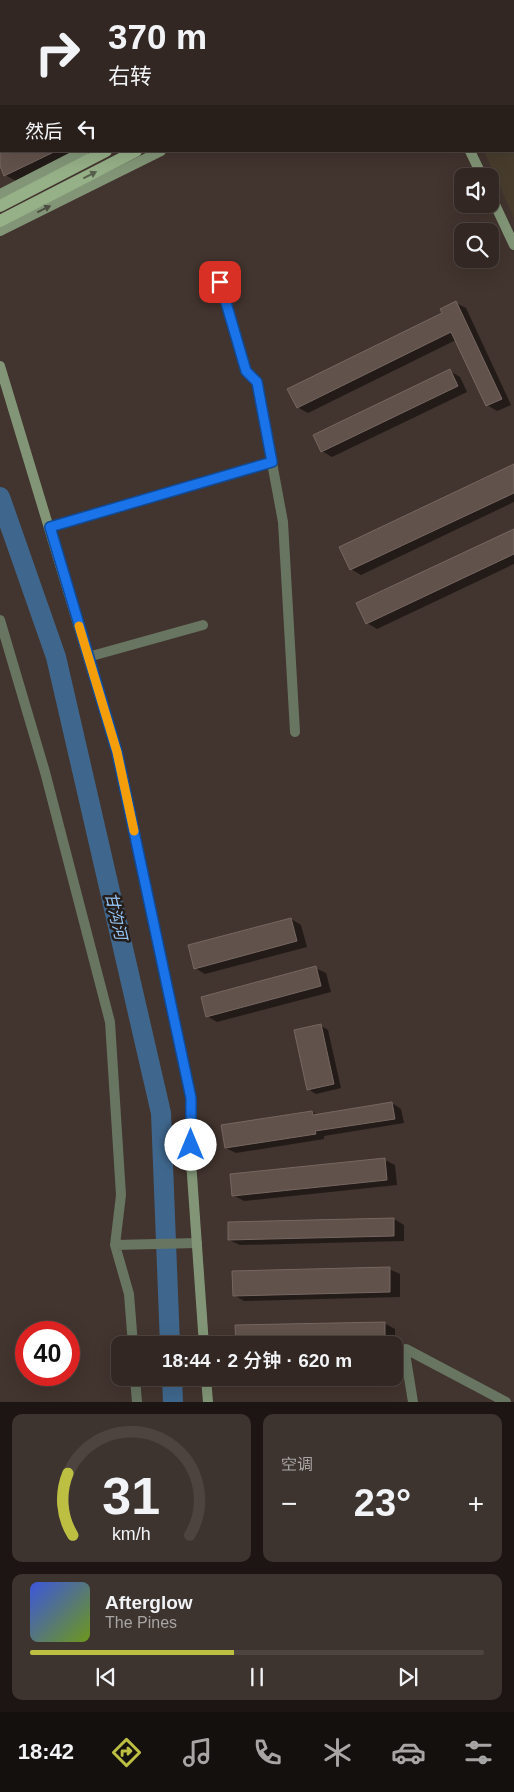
<!DOCTYPE html>
<html lang="zh">
<meta charset="utf-8">
<style>
:root{--surface:#322722;--page:#3d332f;--text:#f1f3f6;--muted:#a8a5a5;--line:#4d4440;--accent:#bdbf43}
body{margin:0;font-family:Helvetica,"Noto Sans SC",sans-serif;background:var(--page);color:var(--text);height:100vh;display:flex;flex-direction:column;font-size:19px;white-space:nowrap}
*{box-sizing:border-box;margin:0}
p{font-size:16px;color:var(--muted)}
.icon{flex:none;width:28px;height:28px;fill:none;stroke:currentColor;stroke-width:2;stroke-linecap:round;stroke-linejoin:round}
.map{position:relative;height:1402px;overflow:hidden}
.panel{display:flex;flex-direction:column;gap:12px;padding:12px;background:#1c1513;flex:1}
.panel>*{flex:none}
.guide{position:absolute;left:0px;top:0px;width:515px;height:152px;box-shadow:0 5px 20px #0002,0 0 0 1px var(--line);background:#322722;color:var(--text);overflow:hidden}
.buttons{position:absolute;left:454px;top:168px;display:grid;gap:10px}
.buttons a{display:grid;place-items:center;width:45px;height:45px;border-radius:10px;background:var(--surface);box-shadow:0 5px 20px #0002,0 0 0 1px var(--line);font-size:25px}
.speed{position:absolute;left:15px;top:1321px;display:flex;gap:10px;font-size:25px;font-weight:700;text-align:center}
.speed>*{display:grid;place-content:center;width:65px;height:65px;border-radius:50%;background:var(--surface);box-shadow:0 5px 20px #0002,0 0 0 1px var(--line);line-height:1}
.speed .limit{border:8px solid #d22;background:#fff;color:#111}
.pin{position:absolute;display:grid;place-items:center;width:42px;height:42px;color:#fff;margin:-21px;border-radius:10px;box-shadow:0 2px 8px #0006}
.me{position:absolute;width:55px;margin:-28px;rotate:0deg;stroke-linejoin:round;filter:drop-shadow(0 0 4px #0008)}
.turn{display:flex;align-items:center;gap:18px;height:105px;padding:0 25px;font-size:22px}
.turn .icon{width:65px;height:65px;stroke-width:2.5}
.turn b{display:block;font-size:35px;line-height:42px}
.then{display:flex;align-items:center;height:48px;padding:0 25px;background:#0003;gap:10px;font-size:19px}
.big{font-size:38px;font-weight:600;line-height:1.1}
.panel .tile{flex:1;display:flex;flex-direction:column;justify-content:center;gap:8px;min-width:0;padding:0 18px;border-radius:10px;background:var(--page)}
.panel .dial{align-items:center;gap:0}
.dial svg{height:130px;overflow:visible;fill:none;stroke:var(--line);stroke-width:7;stroke-linecap:round;text-anchor:middle}
.dial text{fill:var(--text);stroke:none}
.song{display:flex;align-items:center;gap:15px}
.cover{width:60px;height:60px;border-radius:8px;background:linear-gradient(135deg,hsl(230 70% 55%),hsl(80 70% 35%))}
.played{height:5px;border-radius:2px;background:linear-gradient(90deg,var(--accent) 45%,var(--line) 45%)}
.keys{display:flex;justify-content:space-around;direction:ltr}
.heat{display:flex;justify-content:space-between;align-items:center;font-size:28px;direction:ltr}
.panel .tiles{flex:1;display:grid;gap:12px;grid-template-columns:1fr 1fr}
.tile:last-child{grid-column:span 2}
.trip{position:absolute;left:111px;top:1336px;width:292px;height:50px;border-radius:10px;background:var(--surface);box-shadow:0 5px 20px #0002,0 0 0 1px var(--line);font-weight:600;line-height:50px;text-align:center}
.tab-bar{display:flex;height:80px;justify-content:space-around;align-items:center;background:#14100e;color:var(--muted)}
.tab-bar .icon{width:35px;height:35px}
.tab-bar .active{color:var(--accent)}
.tab-bar b{font-size:22px;color:var(--text)}
.map>svg:first-child{display:block}
.commercial{fill:#483d2d}
.shadow{fill:#0007}
.lines{fill:none;stroke-linecap:round;stroke-linejoin:round}
.river{stroke:#3f678d;stroke-width:20}
.building{fill:#62524c;stroke:#776761}
.street{stroke:#677561;stroke-width:10}
.secondary{stroke:#829677;stroke-width:10}
.primary{stroke:#96b088;stroke-width:12}
.oneway{fill:#575f4c}
.oneway2{fill:#4a4d3f}
.route-casing{stroke:#114b97;stroke-width:12}
.route{stroke:#1a73e8;stroke-width:9}
.slow{stroke:#f59e0b;stroke-width:9}
.labels{text-anchor:middle;dominant-baseline:central;stroke-width:5;stroke-linejoin:round;paint-order:stroke}
.water-label{font-size:16px;font-style:italic;fill:#98c8f8;stroke:#241d1a}
</style>
<div class="map">
<svg width="514" height="1402" viewBox="0 0 514 1402">
<rect width="100%" height="100%" fill="#42342e"/>
<path class="commercial" d="M478,0H514V218L484,151H514V1H476Z"/>
<path class="shadow" d="M341,0H383L380,1Z
M1,64V97L0,98V65Z
M4,151H78L16,181L5,175L0,163V153Z
M456,303L466,308L511,405L497,411L487,405L456,340L308,413L297,407L444,313Z
M450,371L460,377L467,392L332,457L322,451Z
M514,466V502L361,575L351,569Z
M514,530V564L377,629L367,623Z
M291,919L301,925L307,947L205,974L195,968Z
M315,968L326,973L331,992L217,1022L207,1016Z
M321,1026L328,1030L341,1088L316,1094L308,1089Z
M392,1103L401,1109L404,1123L324,1136V1139L236,1153L226,1148L312,1112L318,1115Z
M385,1160L395,1165L397,1185L244,1201L233,1195Z
M394,1219L404,1225V1241L240,1245L229,1240Z
M389,1269L400,1274V1297L244,1301L234,1295Z
M384,1323L395,1329V1345H237V1327Z"/>
<g class="lines">
<path class="river" d="M0,497L56,657L161,1113L170,1345
M172,1378L173,1402"/>
</g>
<path class="building" d="M0,151H56L4,176L0,166Z
M456,301L502,399L486,406L451,332L297,408L287,389L442,313L440,309Z
M450,369L458,386L321,452L313,435Z
M514,464V493L350,570L339,547Z
M514,529V554L366,624L356,603Z
M291,918L297,941L194,969L188,945Z
M316,966L321,986L206,1017L201,997Z
M321,1024L334,1084L307,1090L294,1030Z
M392,1102L395,1119L315,1131L316,1134L225,1148L221,1125L312,1111L313,1115Z
M385,1158L387,1180L232,1196L230,1174Z
M394,1218V1236L228,1240V1222Z
M390,1267V1292L233,1296L232,1271Z
M385,1322V1342L236,1345L235,1325Z"/>
<g class="lines">
<path class="street" d="M220,283L246,371L257,382L283,522L295,732
M49,527L272,462
M0,620L45,772L110,1022L121,1195L115,1245L129,1294L133,1345
M88,657L203,625
M115,1245L197,1243
M135,1378L137,1402
M413,1402L405,1353L406,1349L506,1402"/>
<path class="secondary" d="M401,0V1
M414,1L416,0
M470,151L482,176
M0,194L84,151
M490,194L514,245
M0,231L161,151
M0,366L117,753L191,1098V1161L204,1345
M206,1378L208,1402"/>
<path class="primary" d="M0,206L106,151
M0,221L136,151"/>
</g>
<defs><path id="oneway-solid" d="M-6-.8H1V-3.2L6.5 0L1 3.2V.8H-6Z" transform="scale(1.25)"/></defs>
<use class="oneway" href="#oneway-solid" transform="translate(90 175) rotate(-27)"/>
<use class="oneway2" href="#oneway-solid" transform="translate(44 209) rotate(-26)"/>
<g class="lines">
<g class="route-casing">
<path id="route" d="M191,1145V1098L117,752L50,527L272,462L257,382L246,371L220,282"/>
</g>
<use href="#route" class="route"/>
<path class="slow" d="M79,626L117,752L134,831"/>
</g>
<g class="labels">
<g class="water-label">
<text transform="translate(116 916) rotate(77)">甘沟河</text>
</g>
</g>
</svg>
<div class="buttons">
<a><svg class="icon" aria-label="sound" viewBox="0 0 24 24"><path d="M4 9h4l5-4v14l-5-4H4zM17 9q2 3 0 6"/></svg></a>
<a><svg class="icon" aria-label="search" viewBox="0 0 24 24"><circle cx="10" cy="10" r="6"/><path d="M15 15l6 6"/></svg></a>
</div>
<div class="speed"><div class="limit">40</div></div>
<div class="pin" style="left:220px;top:282px;background:#d93025"><svg class="icon" aria-label="arrive" viewBox="0 0 24 24"><path d="M6 21V4h12l-3 4 3 4H6"/></svg></div>
<svg class="me" style="left:191px;top:1145px" viewBox="-20 -20 40 40"><circle r="19" fill="#fff"/><path d="M0-13L10 11 0 6-10 11z" fill="#1a73e8"/></svg>
<div class="trip">18:44 · 2 分钟 · 620 m</div>
<div class="guide">
<div class="turn"><svg class="icon" aria-label="right" viewBox="0 0 24 24"><path d="M7 20v-9h11M14 6l5 5-5 5"/></svg><div><b>370 m</b>右转</div></div>
<div class="then">然后<svg class="icon" aria-label="left" viewBox="0 0 24 24"><path d="M17 20v-9H6M10 6l-5 5 5 5"/></svg></div>
</div>
</div>
<section class="panel">
<div class="tiles">
<div class="tile dial"><svg viewBox="0 0 100 80">
<path d="M14 69A42 42 0 1 1 86 69"/>
<path d="M14 69A42 42 0 0 1 11 31" stroke="#bdbf43"/>
<text x="50" y="56" font-size="32" font-weight="700">31</text>
<text x="50" y="72" font-size="11">km/h</text>
</svg></div>
<div class="tile"><p>空调</p>
<div class="heat"><a>−</a><b class="big">23°</b><a>+</a></div>
</div>
<div class="tile">
<div class="song"><i class="cover"></i><div><b>Afterglow</b><p>The Pines</p></div></div>
<div class="played"></div>
<div class="keys"><svg class="icon" aria-label="previous" viewBox="0 0 24 24"><path d="M18 5L8 12l10 7zM5 5v14"/></svg><svg class="icon" aria-label="pause" viewBox="0 0 24 24"><path d="M8 5v14M16 5v14"/></svg><svg class="icon" aria-label="next" viewBox="0 0 24 24"><path d="M6 5l10 7-10 7zM19 5v14"/></svg></div>
</div>
</div>
</section>
<nav class="tab-bar">
<b>18:42</b>
<svg class="icon active" aria-label="directions" viewBox="0 0 24 24"><path d="M12 3l9 9-9 9-9-9zM9 14v-3h6M13 9l2 2-2 2"/></svg>
<svg class="icon" aria-label="music" viewBox="0 0 24 24"><path d="M9 18V5l10-2v13"/><circle cx="6" cy="18" r="3"/><circle cx="16" cy="16" r="3"/></svg>
<svg class="icon" aria-label="phone" viewBox="0 0 24 24"><path d="M5 4h4l2 5-3 2q2 4 5 5l2-3 5 2v4C11 20 4 13 5 4z"/></svg>
<svg class="icon" aria-label="climate" viewBox="0 0 24 24"><path d="M12 3v18M4 7l16 10M4 17L20 7"/></svg>
<svg class="icon" aria-label="car" viewBox="0 0 24 24"><path d="M5 17H2v-5l4-1 3-4h7l3 4 3 1v5h-3M9 17h6M6 11h13"/><circle cx="7" cy="17" r="2"/><circle cx="17" cy="17" r="2"/></svg>
<svg class="icon" aria-label="filters" viewBox="0 0 24 24"><path d="M4 7h16M4 17h16"/><circle cx="9" cy="7" r="2"/><circle cx="15" cy="17" r="2"/></svg>
</nav>
